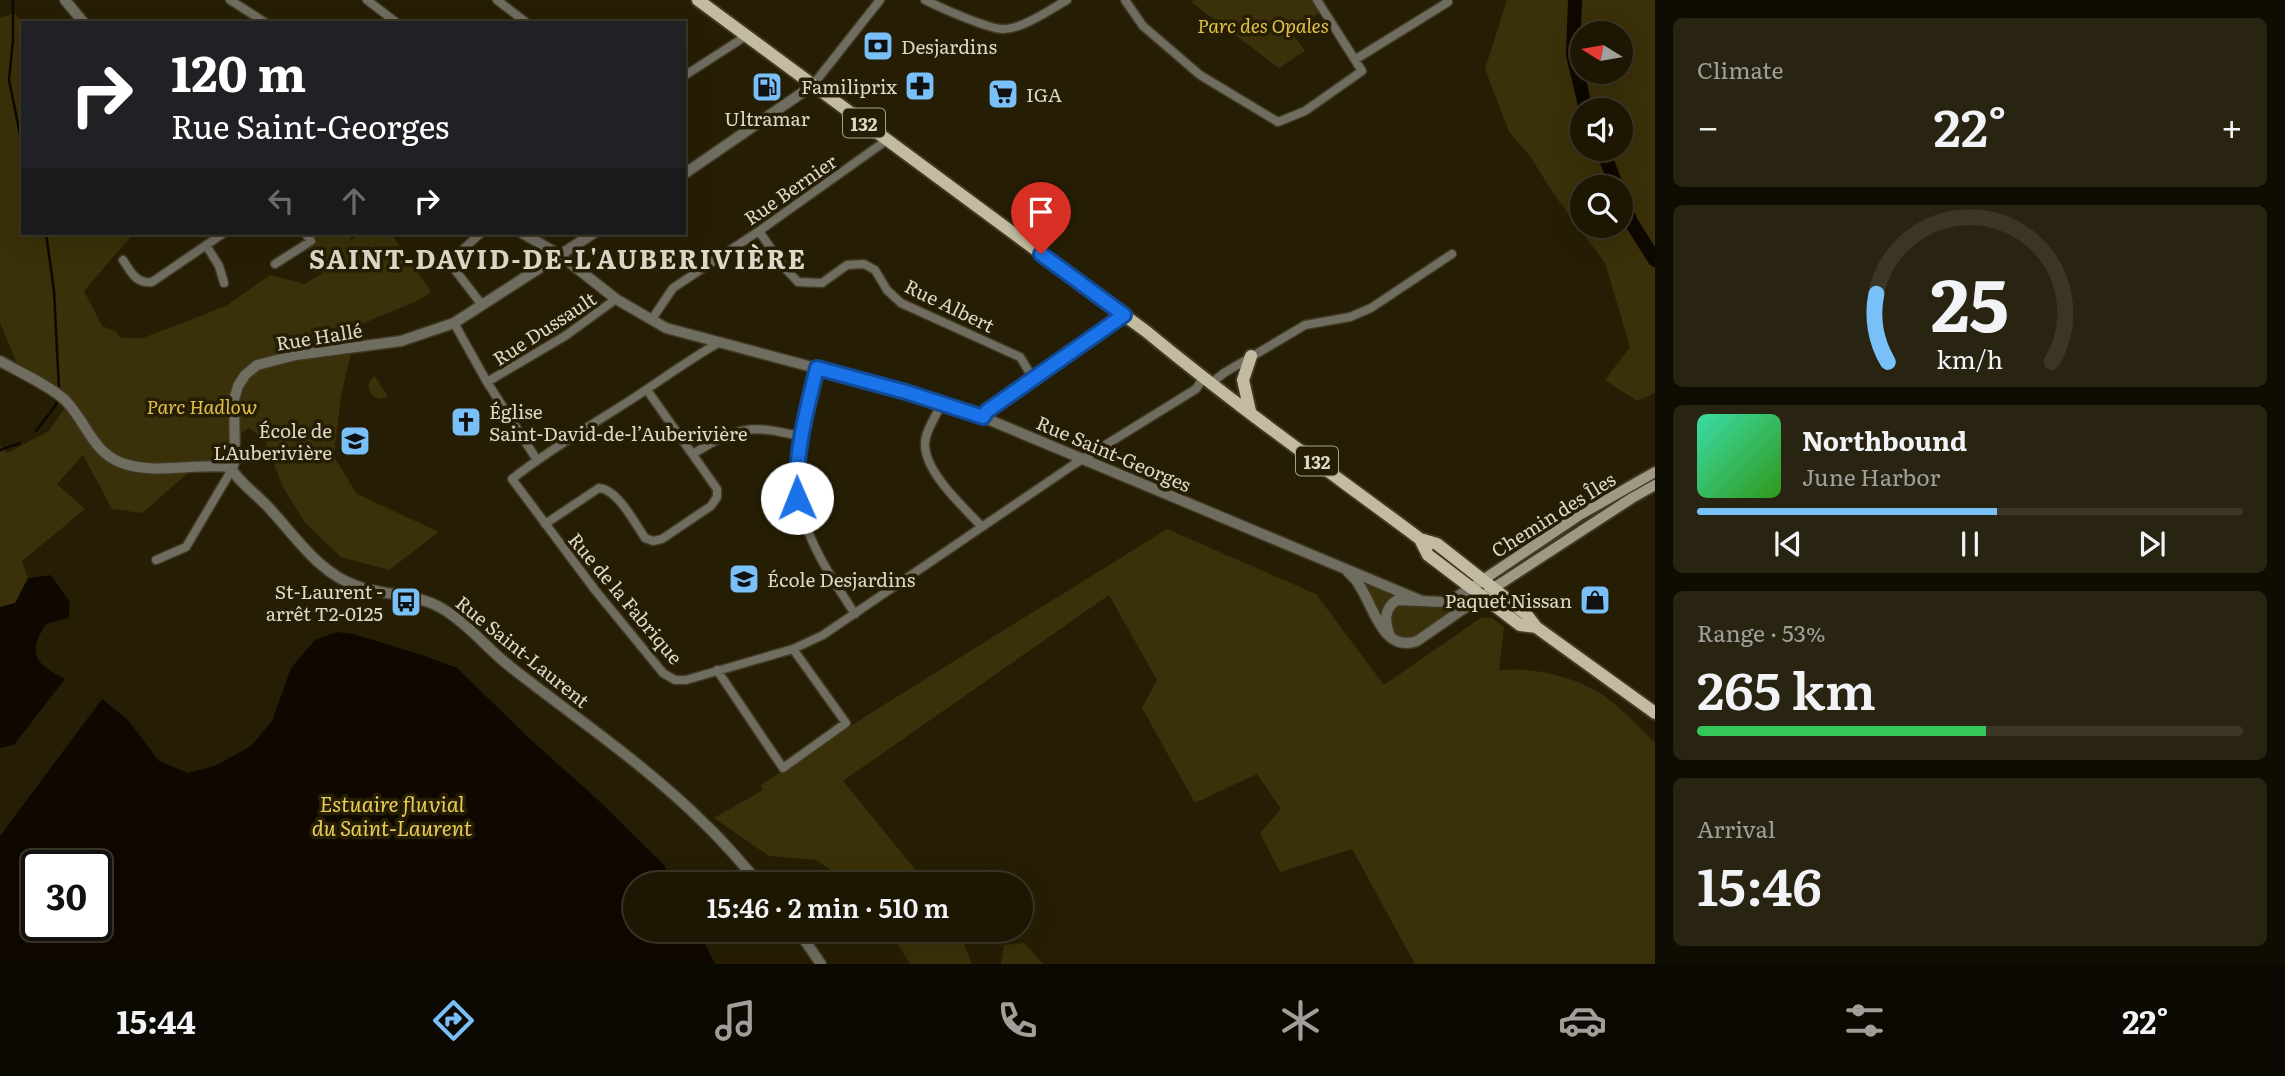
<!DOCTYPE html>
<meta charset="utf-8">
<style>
:root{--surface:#1c1603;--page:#292312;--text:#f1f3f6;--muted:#a09f9a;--line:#3a3525;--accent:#79bff8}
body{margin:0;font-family:Literata,serif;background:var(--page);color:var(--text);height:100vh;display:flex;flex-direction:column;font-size:26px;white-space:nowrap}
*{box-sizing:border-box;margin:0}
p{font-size:23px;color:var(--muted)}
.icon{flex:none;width:38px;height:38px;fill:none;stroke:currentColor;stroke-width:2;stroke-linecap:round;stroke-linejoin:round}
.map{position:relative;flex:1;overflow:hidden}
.panel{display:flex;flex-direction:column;gap:18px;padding:18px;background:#0f0c02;width:630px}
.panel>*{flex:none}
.guide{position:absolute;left:21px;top:21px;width:665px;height:214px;border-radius:0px;box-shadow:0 7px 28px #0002,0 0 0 2px var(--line);background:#202124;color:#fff;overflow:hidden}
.needle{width:46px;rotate:281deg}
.buttons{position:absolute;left:1570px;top:21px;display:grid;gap:14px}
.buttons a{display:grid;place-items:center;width:63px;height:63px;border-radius:50%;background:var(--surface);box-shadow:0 7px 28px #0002,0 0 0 2px var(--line);font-size:35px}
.speed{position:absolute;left:21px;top:850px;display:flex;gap:14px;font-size:35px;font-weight:700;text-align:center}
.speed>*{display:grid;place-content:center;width:91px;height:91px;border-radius:50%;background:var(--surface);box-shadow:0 7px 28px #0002,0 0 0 2px var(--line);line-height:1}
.speed .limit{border:4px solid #111;border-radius:10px;background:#fff;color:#111}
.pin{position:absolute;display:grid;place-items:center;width:60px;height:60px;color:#fff;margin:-72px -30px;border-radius:50% 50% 50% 0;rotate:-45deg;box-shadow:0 0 7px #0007}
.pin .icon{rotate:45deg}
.me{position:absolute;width:77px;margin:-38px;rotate:359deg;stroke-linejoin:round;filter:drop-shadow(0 0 5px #0008)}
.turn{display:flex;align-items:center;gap:24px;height:147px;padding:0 35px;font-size:32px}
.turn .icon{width:91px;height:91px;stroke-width:2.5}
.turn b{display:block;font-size:49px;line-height:60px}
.lanes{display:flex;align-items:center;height:66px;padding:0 35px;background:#0003;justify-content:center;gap:35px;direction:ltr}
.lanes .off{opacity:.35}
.big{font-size:52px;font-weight:600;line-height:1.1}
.panel .tile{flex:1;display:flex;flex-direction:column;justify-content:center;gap:10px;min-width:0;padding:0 24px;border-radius:10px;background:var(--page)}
.panel .dial{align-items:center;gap:0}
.dial svg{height:182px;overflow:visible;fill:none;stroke:var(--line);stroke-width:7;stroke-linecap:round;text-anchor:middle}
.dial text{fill:var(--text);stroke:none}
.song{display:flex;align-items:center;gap:21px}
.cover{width:84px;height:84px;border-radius:10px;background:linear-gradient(135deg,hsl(160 70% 55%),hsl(110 70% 35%))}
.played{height:7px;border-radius:4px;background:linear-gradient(90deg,var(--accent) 55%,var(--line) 55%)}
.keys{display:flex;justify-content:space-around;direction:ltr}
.heat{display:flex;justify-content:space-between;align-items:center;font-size:38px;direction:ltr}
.charge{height:10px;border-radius:5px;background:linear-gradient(90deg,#34c759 53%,var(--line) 0)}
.trip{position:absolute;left:623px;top:872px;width:410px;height:70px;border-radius:35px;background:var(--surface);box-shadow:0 7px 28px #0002,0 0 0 2px var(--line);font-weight:600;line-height:70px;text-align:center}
.dock{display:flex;height:112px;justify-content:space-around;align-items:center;background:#0b0901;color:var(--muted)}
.dock .icon{width:49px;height:49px}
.dock .selected{color:var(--accent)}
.dock b{font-size:32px;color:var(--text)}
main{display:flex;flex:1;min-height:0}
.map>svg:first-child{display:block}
.green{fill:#3a3009;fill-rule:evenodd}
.water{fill:#0e0800;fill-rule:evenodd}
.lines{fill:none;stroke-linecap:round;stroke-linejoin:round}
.stream{stroke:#0e0800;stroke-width:2.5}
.river{stroke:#0e0800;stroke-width:14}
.minor-casing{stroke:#403820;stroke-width:11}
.tertiary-casing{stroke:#403820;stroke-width:13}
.secondary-casing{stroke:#403820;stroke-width:14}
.primary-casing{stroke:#403820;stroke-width:16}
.minor{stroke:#6f6c60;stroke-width:8}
.tertiary{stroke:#6f6c60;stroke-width:10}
.secondary{stroke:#9e9885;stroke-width:10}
.primary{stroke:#c2bba1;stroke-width:12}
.route-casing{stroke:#114b97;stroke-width:18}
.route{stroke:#1a73e8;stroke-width:12}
.labels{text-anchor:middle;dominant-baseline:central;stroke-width:7;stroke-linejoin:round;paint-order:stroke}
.shield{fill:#261e04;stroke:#a6a18e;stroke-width:2}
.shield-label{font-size:18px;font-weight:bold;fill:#ddd9c9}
.park-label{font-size:19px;font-style:italic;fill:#e0c04a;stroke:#261e04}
.poi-label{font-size:19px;fill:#ddd9c9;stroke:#261e04;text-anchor:start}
.street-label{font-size:19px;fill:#ddd9c9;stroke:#261e04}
.water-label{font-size:21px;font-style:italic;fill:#eacb56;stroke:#261e04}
.district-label{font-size:26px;font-weight:bold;letter-spacing:2px;fill:#ddd9c9;stroke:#261e04}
</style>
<main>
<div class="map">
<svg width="1655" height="964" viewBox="0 0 1655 964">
<rect width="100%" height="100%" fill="#261e04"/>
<path class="green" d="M1195,0H1317L1324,11L1289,29L1305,51L1279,68L1191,2Z
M1507,0H1655V393L1637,401L1605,380L1630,347L1605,263L1553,193L1530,156L1509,132L1485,69ZM1582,33H1620V72H1582ZM1582,110H1620V149H1582ZM1582,187H1620V226H1582Z
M14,13L23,23V109L19,114L23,120V233H134L84,291L102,326L115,331L121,338H143L226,306L270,275L305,284L323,273L299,233H347L351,240L362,233H391L431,292L419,300L350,329L352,349L341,396L334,457L357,494L439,532L389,570L341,557L305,523L282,485L265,441L249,428L228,443L227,460H203L142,513L112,509L83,455L57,484L85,509L22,561L28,578L51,575L70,602L69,618L46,624C26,655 37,664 65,679L14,745L0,748V445L7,453L49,431L64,409L47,387L17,363L0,323V18Z
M375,376L388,397L380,399L373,396C366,389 367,381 375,376Z
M1167,529L1316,594L1384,685L1482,617L1492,618L1504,627L1499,670C1532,667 1568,675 1598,692C1618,704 1637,726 1655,742V964H1415L1352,849L1280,872L1260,833L1281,809L1257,774L1195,803L1142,708L1157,680L1109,595L843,781L927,884H852L816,860L769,856L714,818L763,790L761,785L874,711Z
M1346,569L1407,597L1443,602L1455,615L1425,636L1398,642Z
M889,929H958L972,964H910Z
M1024,943L1043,964H1001L1004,945Z"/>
<path class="water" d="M51,575L70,602L69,618L46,624C26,655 37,664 65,679L14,745L0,748V607L15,603L28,578Z
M337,632L353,634L419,654L457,668L529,738L597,799L664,865L674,884H635V929H697L715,964H0V836L102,699L128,720L159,761L188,773L215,766L251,746L272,721L291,668L315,640ZM37,866H96V926H37Z"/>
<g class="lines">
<path class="stream" d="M13,0V40L9,80L23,149
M46,233L54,291L59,389
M36,431L56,405L58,396
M0,450L20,443"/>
<path class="river" d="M1575,0L1573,55L1586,110
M1602,149L1617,187
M1620,196L1631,222L1655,260"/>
<g class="minor-casing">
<path id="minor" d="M230,0L266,23
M367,0L397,23
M497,0L527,23
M925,0C941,8 986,28 1002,29C1021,30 1051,9 1067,0
M1125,0L1143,26L1200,75L1278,122L1305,111L1362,71L1317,0
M1356,59L1448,2
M684,76L746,36
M812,86L880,0
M759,231L782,265L798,282L822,283L847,265L864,264L875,270L887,290L901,303L1020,357L1033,378
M481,233L449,262L482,305
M206,245L219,266L224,283
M123,260C131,272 136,284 152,282L224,233
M275,264L311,241L305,233
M652,319L673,288L759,231L887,140
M454,323L487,382L537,460
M720,342C688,360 660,381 629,401C590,426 549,450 512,479L595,590L663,673L675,680H686L793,649L823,635L1073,465L1196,389L1203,378
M817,368C812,390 804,413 800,435C785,508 817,556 855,614
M487,382L565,336L616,299
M1210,384L1224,373L1305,325L1350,317L1371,308L1452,254
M942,403C937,415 925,430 925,444C925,473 963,506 981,526
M983,417L987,411L1124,315
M693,454C736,427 750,424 799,436
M545,524L599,488C617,489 635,523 645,538L653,541L662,539L711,506L717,497V489L647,390
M156,560L186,547L231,471
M717,670L783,768L846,723L793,649"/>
</g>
<g class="tertiary-casing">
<path id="tertiary" d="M65,0L84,23
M684,174L812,86
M522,233L560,255L616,299L666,328L887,387L980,416L1422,601
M0,361C19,372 49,385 65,400C86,421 92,452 122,463C153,475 196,463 230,467C239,483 258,495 270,509C296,537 320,574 357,586C385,596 417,593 443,609C470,625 488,650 512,668C577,719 647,766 706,825C725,843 742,864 760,884
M231,471L235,460L234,400L238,386L245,375L257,365L296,355L401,341L454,323L594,233
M1348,572C1352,576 1357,580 1359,585C1374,606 1382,653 1417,641L1482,596
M1390,636C1385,622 1383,609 1397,600L1443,602L1449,601L1471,588
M797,929L821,964"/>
</g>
<g class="secondary-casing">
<path id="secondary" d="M1477,584L1578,516L1655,472
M1489,591L1632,498L1655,485"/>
</g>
<g class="primary-casing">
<path id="primary" d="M698,0L1147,332C1235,405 1329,471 1420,539L1437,544L1526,614L1536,627L1655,713
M1250,411L1243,380L1251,356
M1420,539L1428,555L1520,625L1536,627"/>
</g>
<use href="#minor" class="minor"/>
<use href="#tertiary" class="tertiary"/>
<use href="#secondary" class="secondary"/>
<use href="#primary" class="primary"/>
</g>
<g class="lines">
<g class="route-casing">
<path id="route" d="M797,498C795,451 806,413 817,368L906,392L983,417L987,411L1124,315L1041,254"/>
</g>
<use href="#route" class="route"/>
</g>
<defs>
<g id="bank-square" transform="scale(1.575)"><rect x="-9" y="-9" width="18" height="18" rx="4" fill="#79bff8" stroke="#261e04"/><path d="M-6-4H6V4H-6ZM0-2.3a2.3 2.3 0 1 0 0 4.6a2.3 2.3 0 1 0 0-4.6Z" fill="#111"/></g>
<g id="pharmacy-square" transform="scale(1.575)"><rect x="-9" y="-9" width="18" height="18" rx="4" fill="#79bff8" stroke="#261e04"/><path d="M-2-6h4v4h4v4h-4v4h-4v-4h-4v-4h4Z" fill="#111"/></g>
<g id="fuel-square" transform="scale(1.575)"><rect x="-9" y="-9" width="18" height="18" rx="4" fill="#79bff8" stroke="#261e04"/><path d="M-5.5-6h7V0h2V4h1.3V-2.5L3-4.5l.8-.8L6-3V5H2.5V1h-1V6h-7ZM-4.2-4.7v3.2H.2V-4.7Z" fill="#111"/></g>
<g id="supermarket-square" transform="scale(1.575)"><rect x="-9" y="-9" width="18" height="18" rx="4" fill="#79bff8" stroke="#261e04"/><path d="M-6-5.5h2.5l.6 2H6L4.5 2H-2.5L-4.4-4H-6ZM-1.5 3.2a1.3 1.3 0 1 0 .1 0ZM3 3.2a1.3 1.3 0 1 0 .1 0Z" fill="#111"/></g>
<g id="church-square" transform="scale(1.575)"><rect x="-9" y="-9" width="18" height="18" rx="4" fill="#79bff8" stroke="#261e04"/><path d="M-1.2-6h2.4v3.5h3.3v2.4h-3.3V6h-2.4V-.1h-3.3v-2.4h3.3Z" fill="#111"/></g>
<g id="school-square" transform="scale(1.575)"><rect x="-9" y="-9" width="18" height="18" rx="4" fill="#79bff8" stroke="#261e04"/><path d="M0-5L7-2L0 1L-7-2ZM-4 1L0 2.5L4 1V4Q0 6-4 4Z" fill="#111"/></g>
<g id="shop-square" transform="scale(1.575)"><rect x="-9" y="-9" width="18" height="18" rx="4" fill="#79bff8" stroke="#261e04"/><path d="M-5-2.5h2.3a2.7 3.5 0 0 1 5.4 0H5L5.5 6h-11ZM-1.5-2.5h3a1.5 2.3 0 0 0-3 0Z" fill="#111"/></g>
<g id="bus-square" transform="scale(1.575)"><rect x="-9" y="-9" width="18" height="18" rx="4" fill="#79bff8" stroke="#261e04"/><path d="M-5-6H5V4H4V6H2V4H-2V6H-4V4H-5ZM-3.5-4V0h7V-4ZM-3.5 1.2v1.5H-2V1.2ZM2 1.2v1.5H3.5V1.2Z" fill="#111"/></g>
</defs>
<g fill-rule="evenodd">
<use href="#bank-square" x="878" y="46"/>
<use href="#pharmacy-square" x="920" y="86"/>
<use href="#fuel-square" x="767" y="87"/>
<use href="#supermarket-square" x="1003" y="94"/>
<use href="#church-square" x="466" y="422"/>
<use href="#school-square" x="355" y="441"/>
<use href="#school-square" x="744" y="579"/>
<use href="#shop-square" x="1595" y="600"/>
<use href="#bus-square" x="406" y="602"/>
</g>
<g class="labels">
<g class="shield">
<rect x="843" y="108.5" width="42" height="29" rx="5"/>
<rect x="1296" y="446.5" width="42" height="29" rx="5"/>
</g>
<g class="shield-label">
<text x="864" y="123">132</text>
<text x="1317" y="461">132</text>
</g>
<g class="park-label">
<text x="1263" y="25">Parc des Opales</text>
<text x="202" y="406">Parc Hadlow</text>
</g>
<g class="poi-label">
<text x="901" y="46">Desjardins</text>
<text x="897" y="86" text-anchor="end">Familiprix</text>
<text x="1026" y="94">IGA</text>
<text x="767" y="118" text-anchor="middle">Ultramar</text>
<text x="489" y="411">Église<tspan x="489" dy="22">Saint-David-de-l’Auberivière</tspan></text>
<text x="332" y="430" text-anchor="end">École de<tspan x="332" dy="22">L'Auberivière</tspan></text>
<text x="767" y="579">École Desjardins</text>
<text x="383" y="591" text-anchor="end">St-Laurent -<tspan x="383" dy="22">arrêt T2-0125</tspan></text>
<text x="1572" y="600" text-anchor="end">Paquet Nissan</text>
</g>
<g class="street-label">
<text transform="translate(790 189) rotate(-35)">Rue Bernier</text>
<text transform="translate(950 305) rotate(26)">Rue Albert</text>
<text transform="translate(544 328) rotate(-33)">Rue Dussault</text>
<text transform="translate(319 336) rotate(-9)">Rue Hallé</text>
<text transform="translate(1114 453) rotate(23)">Rue Saint-Georges</text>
<text transform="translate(1553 514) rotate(-32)">Chemin des Îles</text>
<text transform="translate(626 598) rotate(50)">Rue de la Fabrique</text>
<text transform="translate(523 651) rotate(39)">Rue Saint-Laurent</text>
</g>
<g class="water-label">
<text x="392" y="802">Estuaire fluvial<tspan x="392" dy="24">du Saint-Laurent</tspan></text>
</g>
<g class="district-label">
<text x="558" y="257">SAINT-DAVID-DE-L'AUBERIVIÈRE</text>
</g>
</g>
</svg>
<div class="buttons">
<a><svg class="needle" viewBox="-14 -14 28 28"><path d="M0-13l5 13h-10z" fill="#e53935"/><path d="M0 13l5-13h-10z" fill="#a09f9a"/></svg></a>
<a><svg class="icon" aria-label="sound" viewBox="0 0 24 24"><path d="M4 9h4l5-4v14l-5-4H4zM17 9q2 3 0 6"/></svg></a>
<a><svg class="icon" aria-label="search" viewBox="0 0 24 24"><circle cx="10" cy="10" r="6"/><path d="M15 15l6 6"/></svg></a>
</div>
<div class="speed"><div class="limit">30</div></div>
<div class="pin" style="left:1041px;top:254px;background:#d93025"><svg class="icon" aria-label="arrive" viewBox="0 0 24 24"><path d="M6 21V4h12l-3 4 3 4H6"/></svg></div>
<svg class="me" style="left:797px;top:498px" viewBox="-20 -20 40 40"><circle r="19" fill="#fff"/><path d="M0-13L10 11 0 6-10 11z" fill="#1a73e8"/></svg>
<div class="trip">15:46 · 2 min · 510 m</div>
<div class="guide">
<div class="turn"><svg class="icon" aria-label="right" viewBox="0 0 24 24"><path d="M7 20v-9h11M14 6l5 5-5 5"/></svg><div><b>120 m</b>Rue Saint-Georges</div></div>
<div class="lanes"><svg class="icon off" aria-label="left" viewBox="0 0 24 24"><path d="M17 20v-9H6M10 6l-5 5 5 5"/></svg><svg class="icon off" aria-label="ahead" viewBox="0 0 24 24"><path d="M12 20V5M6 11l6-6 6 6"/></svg><svg class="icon" aria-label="right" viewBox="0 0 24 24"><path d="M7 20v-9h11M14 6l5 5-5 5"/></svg></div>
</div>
</div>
<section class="panel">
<div class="tile"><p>Climate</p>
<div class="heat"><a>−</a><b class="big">22°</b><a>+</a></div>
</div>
<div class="tile dial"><svg viewBox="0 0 100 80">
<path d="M14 69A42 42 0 1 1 86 69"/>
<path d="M14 69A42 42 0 0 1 9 39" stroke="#79bff8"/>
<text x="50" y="56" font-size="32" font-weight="700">25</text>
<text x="50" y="72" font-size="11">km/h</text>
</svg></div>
<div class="tile">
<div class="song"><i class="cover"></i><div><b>Northbound</b><p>June Harbor</p></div></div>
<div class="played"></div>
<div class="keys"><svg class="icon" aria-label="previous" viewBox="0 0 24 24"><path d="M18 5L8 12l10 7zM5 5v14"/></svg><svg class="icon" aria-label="pause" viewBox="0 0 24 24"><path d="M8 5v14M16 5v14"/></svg><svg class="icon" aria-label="next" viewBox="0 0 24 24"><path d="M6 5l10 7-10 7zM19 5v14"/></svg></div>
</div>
<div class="tile"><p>Range · 53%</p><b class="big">265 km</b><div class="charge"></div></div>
<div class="tile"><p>Arrival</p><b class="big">15:46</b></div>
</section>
</main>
<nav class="dock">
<b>15:44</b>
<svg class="icon selected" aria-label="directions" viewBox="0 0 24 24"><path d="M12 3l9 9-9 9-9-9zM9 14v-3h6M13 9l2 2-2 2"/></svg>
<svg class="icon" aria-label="music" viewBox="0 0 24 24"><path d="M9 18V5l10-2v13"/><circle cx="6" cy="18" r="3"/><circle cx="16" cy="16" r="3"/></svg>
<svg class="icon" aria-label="phone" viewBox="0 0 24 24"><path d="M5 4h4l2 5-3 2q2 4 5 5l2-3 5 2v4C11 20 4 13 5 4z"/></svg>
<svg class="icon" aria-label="climate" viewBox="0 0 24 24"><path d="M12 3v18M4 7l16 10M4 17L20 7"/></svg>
<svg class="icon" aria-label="car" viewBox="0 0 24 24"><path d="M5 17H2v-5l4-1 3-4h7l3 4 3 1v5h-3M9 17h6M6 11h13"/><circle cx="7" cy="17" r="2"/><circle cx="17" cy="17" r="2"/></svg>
<svg class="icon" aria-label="filters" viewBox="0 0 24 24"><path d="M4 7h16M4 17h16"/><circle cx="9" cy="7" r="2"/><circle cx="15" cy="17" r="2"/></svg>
<b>22°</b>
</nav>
